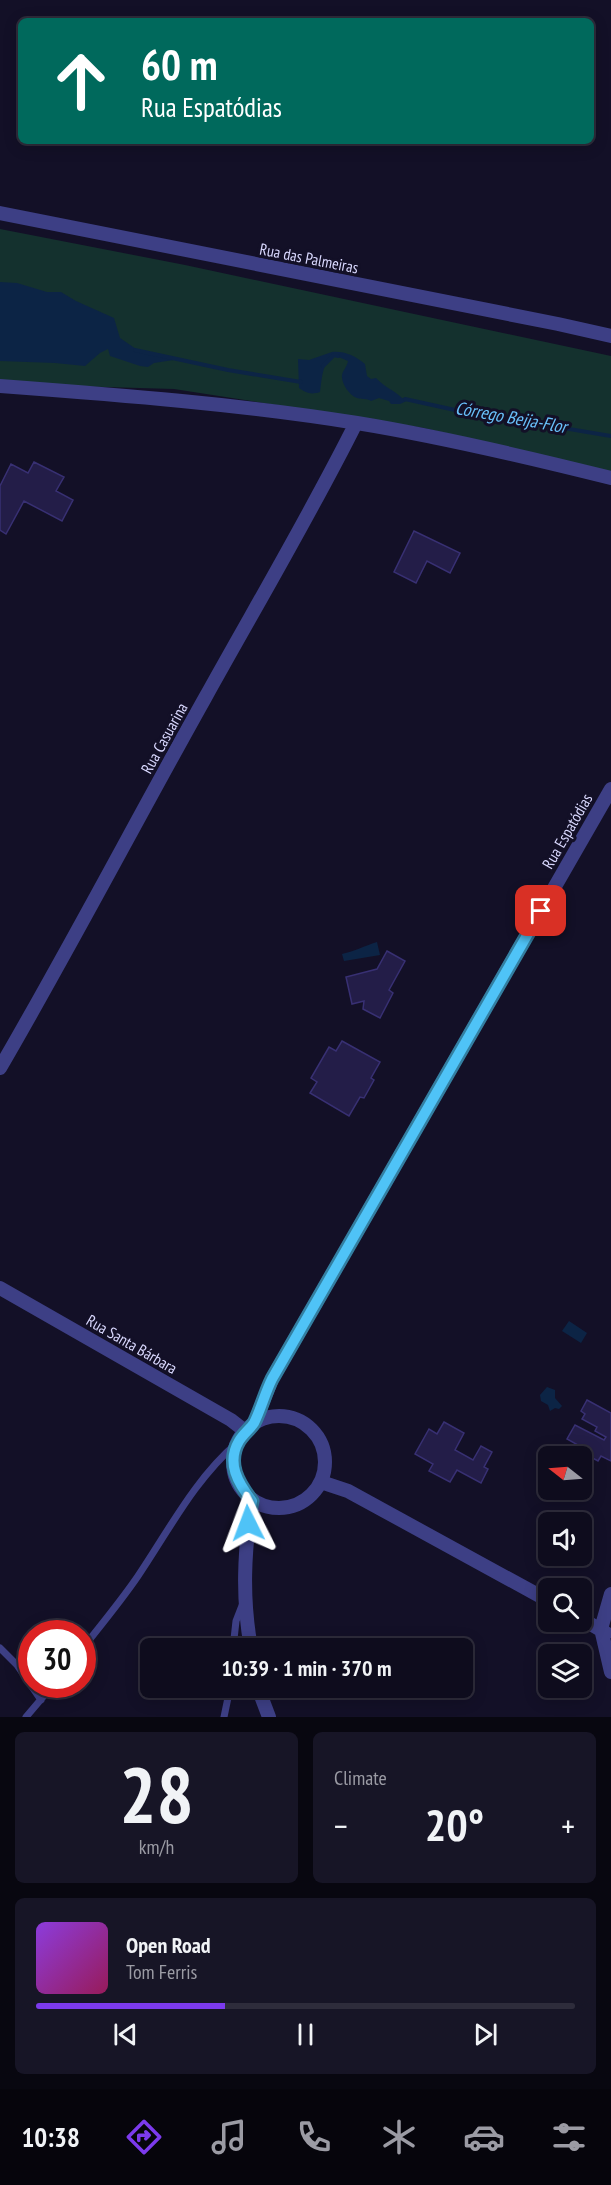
<!DOCTYPE html>
<meta charset="utf-8">
<style>
:root{--surface:#0e0c1d;--page:#171526;--text:#f1f3f6;--muted:#9b9ba4;--line:#2e2c3b;--accent:#7c3aed}
body{margin:0;font-family:"PT Sans Narrow",sans-serif;background:var(--page);color:var(--text);height:100vh;display:flex;flex-direction:column;font-size:22px;white-space:nowrap}
*{box-sizing:border-box;margin:0}
p{font-size:20px;color:var(--muted)}
.icon{flex:none;width:33px;height:33px;fill:none;stroke:currentColor;stroke-width:2;stroke-linecap:round;stroke-linejoin:round}
.map{position:relative;height:1717px;overflow:hidden}
.details{display:flex;flex-direction:column;gap:15px;padding:15px;background:#080710;flex:1}
.details>*{flex:none}
.guide{position:absolute;left:18px;top:18px;width:576px;height:126px;border-radius:9px;box-shadow:0 3px 15px #0003,0 0 0 2px var(--line);background:#00695c;color:#fff;overflow:hidden}
.needle{width:39px;rotate:287deg}
.fabs{position:absolute;left:538px;top:1446px;display:grid;gap:12px}
.fabs a{display:grid;place-items:center;width:54px;height:54px;border-radius:9px;background:var(--surface);box-shadow:0 3px 15px #0003,0 0 0 2px var(--line);font-size:30px}
.speed{position:absolute;left:18px;top:1620px;display:flex;gap:12px;font-size:30px;font-weight:700;text-align:center}
.speed>*{display:grid;place-content:center;width:78px;height:78px;border-radius:50%;background:var(--surface);box-shadow:0 3px 15px #0003,0 0 0 2px var(--line);line-height:1}
.speed .limit{border:9px solid #d22;background:#fff;color:#111}
.pin{position:absolute;display:grid;place-items:center;width:51px;height:51px;color:#fff;margin:-26px;border-radius:12px;box-shadow:0 3px 9px #0006}
.me{position:absolute;width:66px;margin:-33px;rotate:357deg;stroke-linejoin:round;filter:drop-shadow(0 0 4px #0008)}
.turn{display:flex;align-items:center;gap:21px;height:126px;padding:0 24px;font-size:27px}
.turn .icon{width:78px;height:78px;stroke-width:2.5}
.turn b{display:block;font-size:42px;line-height:51px}
.big{font-size:45px;font-weight:800;line-height:1.1}
.details .card{flex:1;display:flex;flex-direction:column;justify-content:center;gap:9px;min-width:0;padding:0 21px;border-radius:9px;background:var(--page)}
.details .dial{align-items:center;gap:0}
.dial b{font-size:78px;line-height:1}
.song{display:flex;align-items:center;gap:18px}
.cover{width:72px;height:72px;border-radius:9px;background:linear-gradient(135deg,hsl(270 70% 55%),hsl(330 70% 35%))}
.played{height:6px;border-radius:3px;background:linear-gradient(90deg,var(--accent) 35%,var(--line) 35%)}
.keys{display:flex;justify-content:space-around;direction:ltr}
.heat{display:flex;justify-content:space-between;align-items:center;font-size:33px;direction:ltr}
.details .tiles{flex:1;display:grid;gap:15px;grid-template-columns:1fr 1fr}
.card:last-child{grid-column:span 2}
.trip{position:absolute;left:140px;top:1638px;width:333px;height:60px;border-radius:9px;background:var(--surface);box-shadow:0 3px 15px #0003,0 0 0 2px var(--line);font-weight:800;line-height:60px;text-align:center}
.dock{display:flex;height:96px;justify-content:space-around;align-items:center;background:#06050c;color:var(--muted)}
.dock .icon{width:42px;height:42px}
.dock .selected{color:var(--accent)}
.dock b{font-size:27px;color:var(--text)}
.map>svg:first-child{display:block}
.green{fill:#14312e}
.water{fill:#0c2445}
.lines{fill:none;stroke-linecap:round;stroke-linejoin:round}
.stream{stroke:#0c2445;stroke-width:4}
.building{fill:#231d48;stroke:#383073;stroke-width:1.5}
.lane{stroke:#3d3f85;stroke-width:7}
.street{stroke:#3d3f85;stroke-width:14}
.route-casing{stroke:#337fa1;stroke-width:15}
.route{stroke:#4fc3f7;stroke-width:10}
.labels{text-anchor:middle;dominant-baseline:central;stroke-width:6;stroke-linejoin:round;paint-order:stroke}
.street-label{font-size:16px;fill:#d9d8fe;stroke:#131027}
.water-label{font-size:18px;font-style:italic;fill:#69c1fb;stroke:#131027}
</style>
<div class="map">
<svg width="611" height="1717" viewBox="0 0 611 1717">
<rect width="100%" height="100%" fill="#131027"/>
<path class="green" d="M0,229L185,265L611,356V472L424,428L174,389L0,384Z"/>
<path class="water" d="M0,282L17,283L47,292H61L76,301L114,318L120,338L139,351L180,359L154,363L148,367L140,366L110,356L108,349L100,353L85,366L55,363L0,361Z
M332,352C345,351 355,356 365,364L367,376L371,379L376,378C384,387 394,390 402,398L411,399L400,404H391L389,401L379,398L371,401C366,398 363,400 357,398C349,395 341,383 342,375C343,370 347,367 348,361L334,355C322,362 322,379 320,392C311,395 306,393 299,388L298,359L309,360Z
M377,942L380,955L344,961L342,954C355,951 364,946 377,942Z
M569,1321L587,1333L581,1343L562,1331Z
M547,1387L555,1390V1398L562,1406L559,1409L555,1408L550,1411L548,1405L541,1401L540,1395Z"/>
<g class="lines">
<path class="stream" d="M135,350L228,370L301,382
M323,366L334,355L338,356
M405,399L455,410L611,436"/>
</g>
<path class="building" d="M34,462L64,477L56,491L73,500L62,521L24,501L6,534L0,530V486L11,464L28,473Z
M414,531L460,553L450,573L427,561L416,583L394,572Z
M387,951L405,961L389,990L393,993L380,1018L363,1009L364,1001L352,1004L346,977L377,969Z
M342,1041L380,1062L371,1078L374,1080L364,1098L360,1097L349,1116L310,1093L317,1082L311,1078L329,1047L336,1051Z
M587,1400L611,1413V1461L601,1456L598,1461L585,1454L587,1450L567,1439L575,1425L604,1440L606,1437L595,1431L597,1427L582,1419L585,1414L581,1411Z
M444,1422L464,1433L455,1450L473,1460L481,1446L492,1452L484,1467L488,1469L481,1483L457,1470L450,1482L429,1471L433,1464L415,1454L429,1429L437,1434Z"/>
<g class="lines">
<path class="lane" d="M0,1648L17,1665L41,1700
M233,1648L236,1621L243,1603
M82,1649C101,1625 121,1601 138,1576C169,1530 195,1479 237,1443
M26,1717L54,1684
M224,1717L230,1688"/>
<path class="street" d="M0,213L558,324L611,336
M0,386C120,395 239,404 357,423C443,437 527,457 611,478
M0,1068C71,946 136,821 205,698C256,606 309,517 356,423
M0,1288L231,1420L245,1431
M233 1462a46 46 0 1 1 92 0a46 46 0 1 1-92 0Z
M254,1424L272,1379L611,789
M321,1482L348,1491L549,1601
M611,1594L601,1629L611,1672
M582,1619L606,1633
M251,1648C242,1598 244,1552 252,1501
M258,1688L269,1717"/>
</g>
<g class="lines">
<g class="route-casing">
<path id="route" d="M248,1523L252,1501C238,1483 226,1463 239,1441C243,1434 250,1429 254,1423C261,1409 265,1393 272,1379L541,911"/>
</g>
<use href="#route" class="route"/>
</g>
<g class="labels">
<g class="street-label">
<text transform="translate(309 258) rotate(11)">Rua das Palmeiras</text>
<text transform="translate(164 738) rotate(-61)">Rua Casuarina</text>
<text transform="translate(567 831) rotate(-60)">Rua Espatódias</text>
<text transform="translate(132 1344) rotate(30)">Rua Santa Bárbara</text>
</g>
<g class="water-label">
<text transform="translate(511 417) rotate(10)">Córrego Beija-Flor</text>
</g>
</g>
</svg>
<div class="fabs">
<a><svg class="needle" viewBox="-14 -14 28 28"><path d="M0-13l5 13h-10z" fill="#e53935"/><path d="M0 13l5-13h-10z" fill="#9b9ba4"/></svg></a>
<a><svg class="icon" aria-label="sound" viewBox="0 0 24 24"><path d="M4 9h4l5-4v14l-5-4H4zM17 9q2 3 0 6"/></svg></a>
<a><svg class="icon" aria-label="search" viewBox="0 0 24 24"><circle cx="10" cy="10" r="6"/><path d="M15 15l6 6"/></svg></a>
<a><svg class="icon" aria-label="layers" viewBox="0 0 24 24"><path d="M12 4l9 5-9 5-9-5zM3 14l9 5 9-5"/></svg></a>
</div>
<div class="speed"><div class="limit">30</div></div>
<div class="pin" style="left:541px;top:911px;background:#d93025"><svg class="icon" aria-label="arrive" viewBox="0 0 24 24"><path d="M6 21V4h12l-3 4 3 4H6"/></svg></div>
<svg class="me" style="left:248px;top:1523px" viewBox="-20 -20 40 40"><path d="M0-17L14 15 0 8-14 15z" fill="#4fc3f7" stroke="#fff" stroke-width="4"/></svg>
<div class="trip">10:39 · 1 min · 370 m</div>
<div class="guide">
<div class="turn"><svg class="icon" aria-label="ahead" viewBox="0 0 24 24"><path d="M12 20V5M6 11l6-6 6 6"/></svg><div><b>60 m</b>Rua Espatódias</div></div>
</div>
</div>
<section class="details">
<div class="tiles">
<div class="card dial"><b>28</b><p>km/h</p></div>
<div class="card"><p>Climate</p>
<div class="heat"><a>−</a><b class="big">20°</b><a>+</a></div>
</div>
<div class="card">
<div class="song"><i class="cover"></i><div><b>Open Road</b><p>Tom Ferris</p></div></div>
<div class="played"></div>
<div class="keys"><svg class="icon" aria-label="previous" viewBox="0 0 24 24"><path d="M18 5L8 12l10 7zM5 5v14"/></svg><svg class="icon" aria-label="pause" viewBox="0 0 24 24"><path d="M8 5v14M16 5v14"/></svg><svg class="icon" aria-label="next" viewBox="0 0 24 24"><path d="M6 5l10 7-10 7zM19 5v14"/></svg></div>
</div>
</div>
</section>
<nav class="dock">
<b>10:38</b>
<svg class="icon selected" aria-label="directions" viewBox="0 0 24 24"><path d="M12 3l9 9-9 9-9-9zM9 14v-3h6M13 9l2 2-2 2"/></svg>
<svg class="icon" aria-label="music" viewBox="0 0 24 24"><path d="M9 18V5l10-2v13"/><circle cx="6" cy="18" r="3"/><circle cx="16" cy="16" r="3"/></svg>
<svg class="icon" aria-label="phone" viewBox="0 0 24 24"><path d="M5 4h4l2 5-3 2q2 4 5 5l2-3 5 2v4C11 20 4 13 5 4z"/></svg>
<svg class="icon" aria-label="climate" viewBox="0 0 24 24"><path d="M12 3v18M4 7l16 10M4 17L20 7"/></svg>
<svg class="icon" aria-label="car" viewBox="0 0 24 24"><path d="M5 17H2v-5l4-1 3-4h7l3 4 3 1v5h-3M9 17h6M6 11h13"/><circle cx="7" cy="17" r="2"/><circle cx="17" cy="17" r="2"/></svg>
<svg class="icon" aria-label="filters" viewBox="0 0 24 24"><path d="M4 7h16M4 17h16"/><circle cx="9" cy="7" r="2"/><circle cx="15" cy="17" r="2"/></svg>
</nav>
